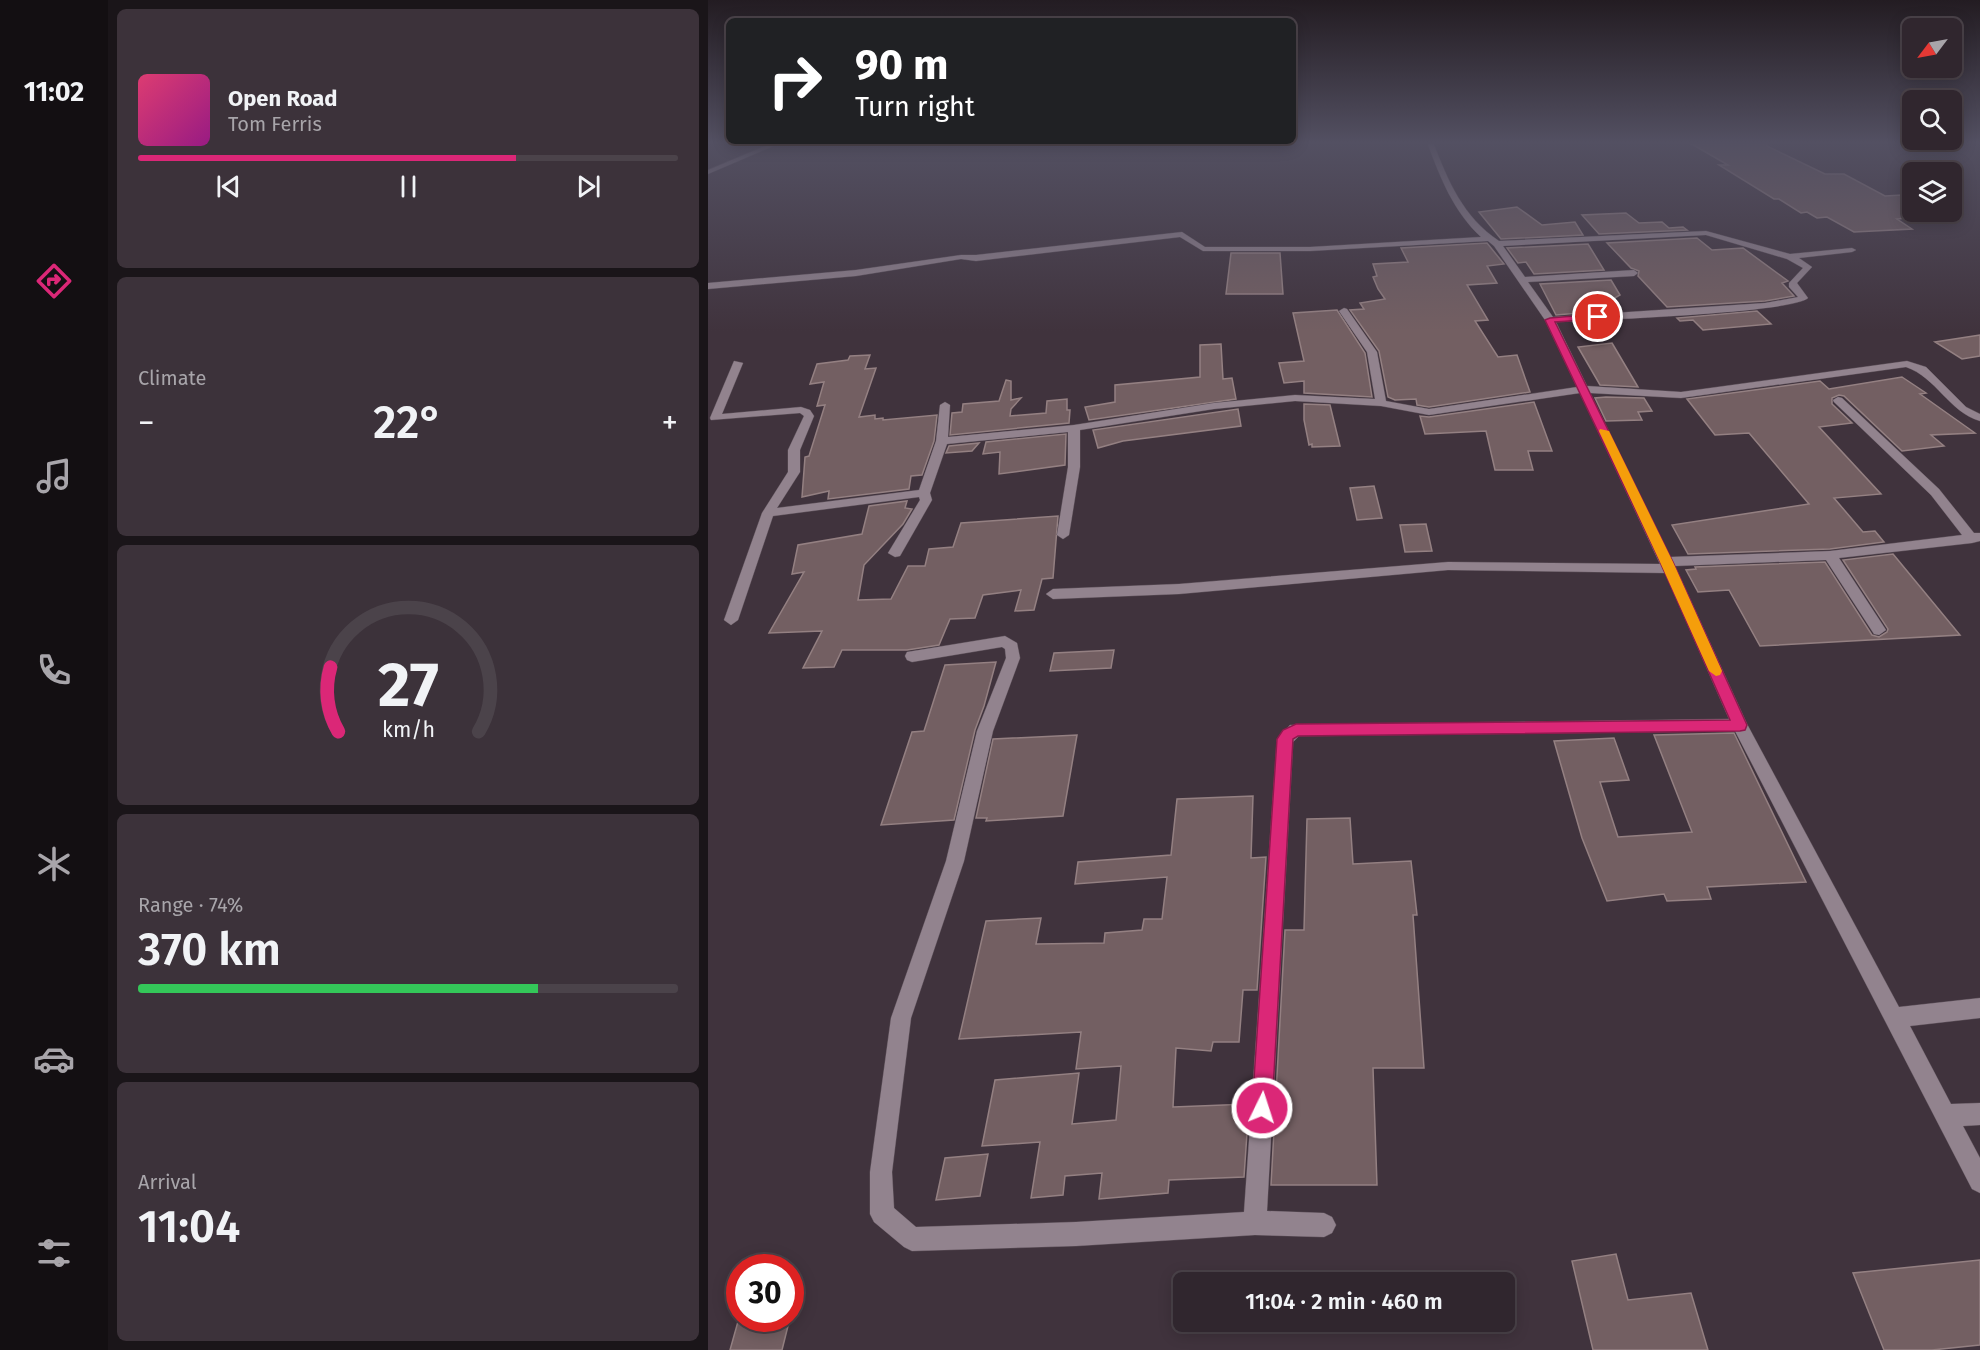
<!DOCTYPE html>
<meta charset="utf-8">
<style>
:root{--surface:#30262e;--page:#3c323a;--text:#f1f3f6;--muted:#a8a5aa;--line:#4b434a;--accent:#db2777}
body{margin:0;font-family:"Fira Sans",sans-serif;background:var(--page);color:var(--text);height:100vh;display:flex;flex-direction:column;font-size:22px;white-space:nowrap}
*{box-sizing:border-box;margin:0}
p{font-size:20px;color:var(--muted)}
.icon{flex:none;width:33px;height:33px;fill:none;stroke:currentColor;stroke-width:2;stroke-linecap:round;stroke-linejoin:round}
.map{position:relative;flex:1;overflow:hidden}
.details{display:flex;flex-direction:column;gap:9px;padding:9px;background:#1a1519;width:600px}
.details>*{flex:none}
.top-card{position:absolute;left:18px;top:18px;width:570px;height:126px;border-radius:9px;box-shadow:0 3px 15px #0003,0 0 0 2px var(--line);background:#202124;color:#fff;overflow:hidden}
.needle{width:39px;rotate:238deg}
.tools{position:absolute;left:1194px;top:18px;display:grid;gap:12px}
.tools a{display:grid;place-items:center;width:60px;height:60px;border-radius:9px;background:var(--surface);box-shadow:0 3px 15px #0003,0 0 0 2px var(--line);font-size:30px}
.speed{position:absolute;left:18px;top:1254px;display:flex;gap:12px;font-size:30px;font-weight:700;text-align:center}
.speed>*{display:grid;place-content:center;width:78px;height:78px;border-radius:50%;background:var(--surface);box-shadow:0 3px 15px #0003,0 0 0 2px var(--line);line-height:1}
.speed .limit{border:9px solid #d22;background:#fff;color:#111}
.pin{position:absolute;display:grid;place-items:center;width:51px;height:51px;color:#fff;margin:-26px;border:3px solid #fff;border-radius:50%;box-shadow:0 2px 6px #0007}
.me{position:absolute;width:66px;margin:-33px;rotate:4deg;stroke-linejoin:round;filter:drop-shadow(0 0 4px #0008)}
.turn{display:flex;align-items:center;gap:21px;height:126px;padding:0 30px;font-size:27px}
.turn .icon{width:78px;height:78px;stroke-width:2.5}
.turn b{display:block;font-size:42px;line-height:51px}
.big{font-size:45px;font-weight:600;line-height:1.1}
.details .widget{flex:1;display:flex;flex-direction:column;justify-content:center;gap:9px;min-width:0;padding:0 21px;border-radius:9px;background:var(--page)}
.details .dial{align-items:center;gap:0}
.dial svg{height:156px;overflow:visible;fill:none;stroke:var(--line);stroke-width:7;stroke-linecap:round;text-anchor:middle}
.dial text{fill:var(--text);stroke:none}
.song{display:flex;align-items:center;gap:18px}
.cover{width:72px;height:72px;border-radius:9px;background:linear-gradient(135deg,hsl(340 70% 55%),hsl(310 70% 35%))}
.played{height:6px;border-radius:3px;background:linear-gradient(90deg,var(--accent) 70%,var(--line) 70%)}
.keys{display:flex;justify-content:space-around;direction:ltr}
.heat{display:flex;justify-content:space-between;align-items:center;font-size:33px;direction:ltr}
.charge{height:9px;border-radius:4px;background:linear-gradient(90deg,#34c759 74%,var(--line) 0)}
.trip{position:absolute;left:465px;top:1272px;width:342px;height:60px;border-radius:9px;background:var(--surface);box-shadow:0 3px 15px #0003,0 0 0 2px var(--line);font-weight:600;line-height:60px;text-align:center}
main{display:flex;flex:1;min-height:0}
.tab-bar{display:flex;flex-direction:column;width:108px;justify-content:space-around;align-items:center;background:#130f12;color:var(--muted)}
.tab-bar .icon{width:42px;height:42px}
.tab-bar .active{color:var(--accent)}
.tab-bar b{font-size:27px;color:var(--text)}
.map>svg:first-child{display:block}
.building{fill:#735f62;stroke:#948082;stroke-width:1.5}
.lines{fill:none;stroke-linecap:round;stroke-linejoin:round}
.minor-casing{stroke:#5c5059;stroke-width:1}
.minor{fill:#92838e;fill-rule:evenodd}
.route{fill:#db2777;stroke:#8e194d;stroke-width:1.5}
.slow{fill:#f59e0b}
</style>
<main>
<nav class="tab-bar">
<b>11:02</b>
<svg class="icon active" aria-label="directions" viewBox="0 0 24 24"><path d="M12 3l9 9-9 9-9-9zM9 14v-3h6M13 9l2 2-2 2"/></svg>
<svg class="icon" aria-label="music" viewBox="0 0 24 24"><path d="M9 18V5l10-2v13"/><circle cx="6" cy="18" r="3"/><circle cx="16" cy="16" r="3"/></svg>
<svg class="icon" aria-label="phone" viewBox="0 0 24 24"><path d="M5 4h4l2 5-3 2q2 4 5 5l2-3 5 2v4C11 20 4 13 5 4z"/></svg>
<svg class="icon" aria-label="climate" viewBox="0 0 24 24"><path d="M12 3v18M4 7l16 10M4 17L20 7"/></svg>
<svg class="icon" aria-label="car" viewBox="0 0 24 24"><path d="M5 17H2v-5l4-1 3-4h7l3 4 3 1v5h-3M9 17h6M6 11h13"/><circle cx="7" cy="17" r="2"/><circle cx="17" cy="17" r="2"/></svg>
<svg class="icon" aria-label="filters" viewBox="0 0 24 24"><path d="M4 7h16M4 17h16"/><circle cx="9" cy="7" r="2"/><circle cx="15" cy="17" r="2"/></svg>
</nav>
<section class="details">
<div class="widget">
<div class="song"><i class="cover"></i><div><b>Open Road</b><p>Tom Ferris</p></div></div>
<div class="played"></div>
<div class="keys"><svg class="icon" aria-label="previous" viewBox="0 0 24 24"><path d="M18 5L8 12l10 7zM5 5v14"/></svg><svg class="icon" aria-label="pause" viewBox="0 0 24 24"><path d="M8 5v14M16 5v14"/></svg><svg class="icon" aria-label="next" viewBox="0 0 24 24"><path d="M6 5l10 7-10 7zM19 5v14"/></svg></div>
</div>
<div class="widget"><p>Climate</p>
<div class="heat"><a>−</a><b class="big">22°</b><a>+</a></div>
</div>
<div class="widget dial"><svg viewBox="0 0 100 80">
<path d="M14 69A42 42 0 1 1 86 69"/>
<path d="M14 69A42 42 0 0 1 10 36" stroke="#db2777"/>
<text x="50" y="56" font-size="32" font-weight="700">27</text>
<text x="50" y="72" font-size="11">km/h</text>
</svg></div>
<div class="widget"><p>Range · 74%</p><b class="big">370 km</b><div class="charge"></div></div>
<div class="widget"><p>Arrival</p><b class="big">11:04</b></div>
</section>
<div class="map">
<svg width="1272" height="1350" viewBox="0 0 1272 1350">
<rect width="100%" height="100%" fill="#40333d"/>
<path class="building" d="M980,142H1058L1059,146L1117,174H1136L1177,196L1194,195L1204,201V212H1222L1227,215L1189,219L1204,229L1146,232L1119,217L1109,218L1099,212L1093,213L1071,199H1066L1011,165H1020Z
M809,207L834,225L867,222L875,235L793,239L771,212Z
M918,213L931,223L954,222L961,228L975,227L979,230L891,234L874,215Z
M989,238L1004,250L1035,248L1080,281L1074,283L1086,296L1057,301L959,307L930,276L931,271L923,268L899,243Z
M779,243L796,264L779,266L789,283L759,285L780,320L767,321L790,357L809,355L822,392L721,407L709,405L708,399L687,400L680,397L671,351L642,310L656,309L652,303L677,299L670,289L665,277L669,276L665,264L700,262L693,248Z
M880,244L896,270L826,274L818,262L810,263L799,248Z
M523,253H572L575,294H518Z
M903,280L912,295L883,312L848,315L832,284Z
M629,310L657,353L664,397L596,393V381L576,383L571,363L596,361L585,313Z
M1049,311L1063,324L995,330L985,320L972,321L969,318Z
M1272,335V356L1254,359L1227,342Z
M904,343L930,387L892,385L870,347Z
M513,344L515,379L524,378L528,399L381,420L377,407L407,402V385L492,377V345Z
M162,355L157,369L168,368L151,417L167,415V419L175,418V420L229,415L226,441L214,475L203,476L201,489L120,499L121,491L94,497L97,457L101,456L117,405L109,406L116,382L102,384L109,364L140,360L142,356Z
M1194,377L1218,393L1212,394L1267,433L1223,435L1236,446L1194,451L1136,396L1131,395L1124,398V404L1144,423L1111,427L1173,494L1126,498L1155,532L1167,531L1176,542L1122,549L980,554L964,525L1101,504L1041,433L1007,435L979,399L1112,381L1121,389Z
M298,380L303,381V400L313,398L303,409L302,416L338,413L339,401L359,399V410H362L361,423L242,435L244,413L254,412L255,404L291,401Z
M898,397L936,398L944,411L930,412L934,420L898,421L887,398Z
M826,402L844,451H820L825,470H787L778,431L717,434L712,416L721,417Z
M596,404L622,405L632,446L604,447V444L601,445L596,420Z
M530,409L533,426L415,441L390,448L385,430Z
M358,434L357,465L291,474L292,452L275,454L278,442Z
M271,443L264,451L238,453L241,446Z
M666,486L674,518L649,520L642,488Z
M199,501L197,508L204,509L195,524L156,565L150,600L183,599L200,566H217L221,549L245,547L253,523L350,516L345,578L334,579L326,610L307,611L313,590L275,595L267,618L242,619L231,645L199,650H134L126,667L95,668L114,631L61,633L96,572L84,574L90,545L154,534L161,506Z
M718,524L724,551L697,552L692,525Z
M1185,554L1252,635L1052,646L1021,590L990,592L978,570L988,569L987,567L1117,562L1164,635L1171,637L1179,632L1180,629L1135,560Z
M406,650L403,668L342,671L346,653Z
M288,662L276,706L267,730L246,820L173,825L204,732L216,731L237,665Z
M1026,733L1098,882L999,887L1003,899L959,901L956,894L899,901L874,838L846,741L906,738L921,780L892,782L910,837L984,832L946,735Z
M369,735L355,816L278,821L279,818H268L285,739Z
M545,796L543,858L558,857L549,990H535L531,1042H505L503,1051L468,1048L465,1107L541,1104L536,1177L461,1180L460,1193L391,1199L394,1173L357,1176L355,1195L323,1198L332,1142L274,1146L287,1080L371,1073L364,1124L408,1120L413,1066L368,1069L373,1032L251,1039L278,921L333,918L328,944L396,943L397,933L434,930L436,919H454L459,877L367,884L370,862L463,855L469,799Z
M642,818L645,864L703,861L709,915H705L716,1068H665L669,1185H563L577,930H596L599,819Z
M280,1154L272,1196L228,1200L237,1158Z
M908,1254L920,1300L983,1293L1000,1350H885L864,1261Z
M1272,1260V1345L1224,1350H1176L1145,1273Z
M31,1318H82L74,1350H22Z"/>
<g class="lines">
<g class="minor-casing">
<path id="minor" d="M67,142H75L0,174V170Z
M719,142H725C740,181 755,217 791,241L998,231L1082,254L1144,248L1148,250L1144,252L1091,258L1104,267L1089,283L1100,298C1083,313 885,320 848,322L879,386L973,392L1199,361L1218,367L1258,407L1272,414V421C1241,412 1228,377 1198,367L973,398L882,393L962,557L1122,551L1254,535L1223,495L1126,402L1125,400L1130,397L1134,398L1231,489L1266,533H1272V541L1264,543L1131,558L1178,630L1171,635L1166,634L1118,560L967,566L1039,724L1191,1007L1272,998V1018L1202,1026L1243,1104L1272,1103V1125L1255,1126L1272,1158V1193L1264,1189L1027,731L591,736L585,742L559,1211L616,1213L624,1217L628,1225L624,1233L616,1237L547,1235L368,1246L204,1251L196,1247L166,1222L162,1214V1172L183,1018L238,861L269,731L298,658L297,649L294,647L204,662L199,660L197,656L199,652L297,636L309,643L312,658L285,731L256,861L203,1018L184,1172L186,1208L208,1227L368,1222L536,1212L569,739L582,725L1021,719L957,573L740,570L471,594L345,599L338,594L345,589L471,584L740,562L952,564L872,393L721,415L673,406L587,401L506,409L372,430V467L361,535L355,539L349,535L360,467V432L239,444L222,493L224,500L192,556L187,557L180,553L212,500L211,497L65,516L30,620L23,625L16,620L54,513L80,472V450L96,416L92,413L3,420L2,418L26,361L35,363L14,414L93,407L102,410L106,416L92,450V472L69,508L211,490L228,441L232,405L237,402L242,405L240,437L366,425L506,403L587,395L667,399L659,352L631,311L636,308L639,309L669,352L678,401L721,409L869,387L837,320L786,246L780,241L602,251H495L472,237L268,261L253,259L148,276L0,289V283L148,270L253,255H268L474,232L497,247H602L773,237C745,211 732,177 719,142ZM998,235L1079,259L1095,268L1081,283V287L1090,297L1057,303L845,317L820,282L926,276L930,273L926,270L817,277L795,246Z"/>
</g>
<use href="#minor" class="minor"/>
</g>
<linearGradient id="sky" x2="0" y2="1"><stop stop-color="#231c22"/><stop offset="0.43" stop-color="#535062"/><stop offset="1" stop-color="#535062" stop-opacity="0"/></linearGradient>
<rect width="1272" height="331" fill="url(#sky)"/>
<path class="route" d="M890,314L892,315V319L847,322L965,562L1039,725L1037,730L1032,731L590,736L585,739L564,1108L561,1115L554,1118L547,1115L544,1108L569,739L575,730L588,724L1022,720L952,562L837,320L842,318Z"/>
<path class="slow" d="M892,429L901,431L965,562L1014,671L1012,675L1008,676L1001,671L952,562L891,431Z"/>
</svg>
<div class="tools">
<a><svg class="needle" viewBox="-14 -14 28 28"><path d="M0-13l5 13h-10z" fill="#e53935"/><path d="M0 13l5-13h-10z" fill="#a8a5aa"/></svg></a>
<a><svg class="icon" aria-label="search" viewBox="0 0 24 24"><circle cx="10" cy="10" r="6"/><path d="M15 15l6 6"/></svg></a>
<a><svg class="icon" aria-label="layers" viewBox="0 0 24 24"><path d="M12 4l9 5-9 5-9-5zM3 14l9 5 9-5"/></svg></a>
</div>
<div class="speed"><div class="limit">30</div></div>
<div class="pin" style="left:890px;top:317px;background:#d93025"><svg class="icon" aria-label="arrive" viewBox="0 0 24 24"><path d="M6 21V4h12l-3 4 3 4H6"/></svg></div>
<svg class="me" style="left:554px;top:1108px" viewBox="-20 -20 40 40"><circle r="17" fill="#db2777" stroke="#fff" stroke-width="3"/><path d="M0-11L8 9 0 5-8 9z" fill="#fff"/></svg>
<div class="trip">11:04 · 2 min · 460 m</div>
<div class="top-card">
<div class="turn"><svg class="icon" aria-label="right" viewBox="0 0 24 24"><path d="M7 20v-9h11M14 6l5 5-5 5"/></svg><div><b>90 m</b>Turn right</div></div>
</div>
</div>
</main>
